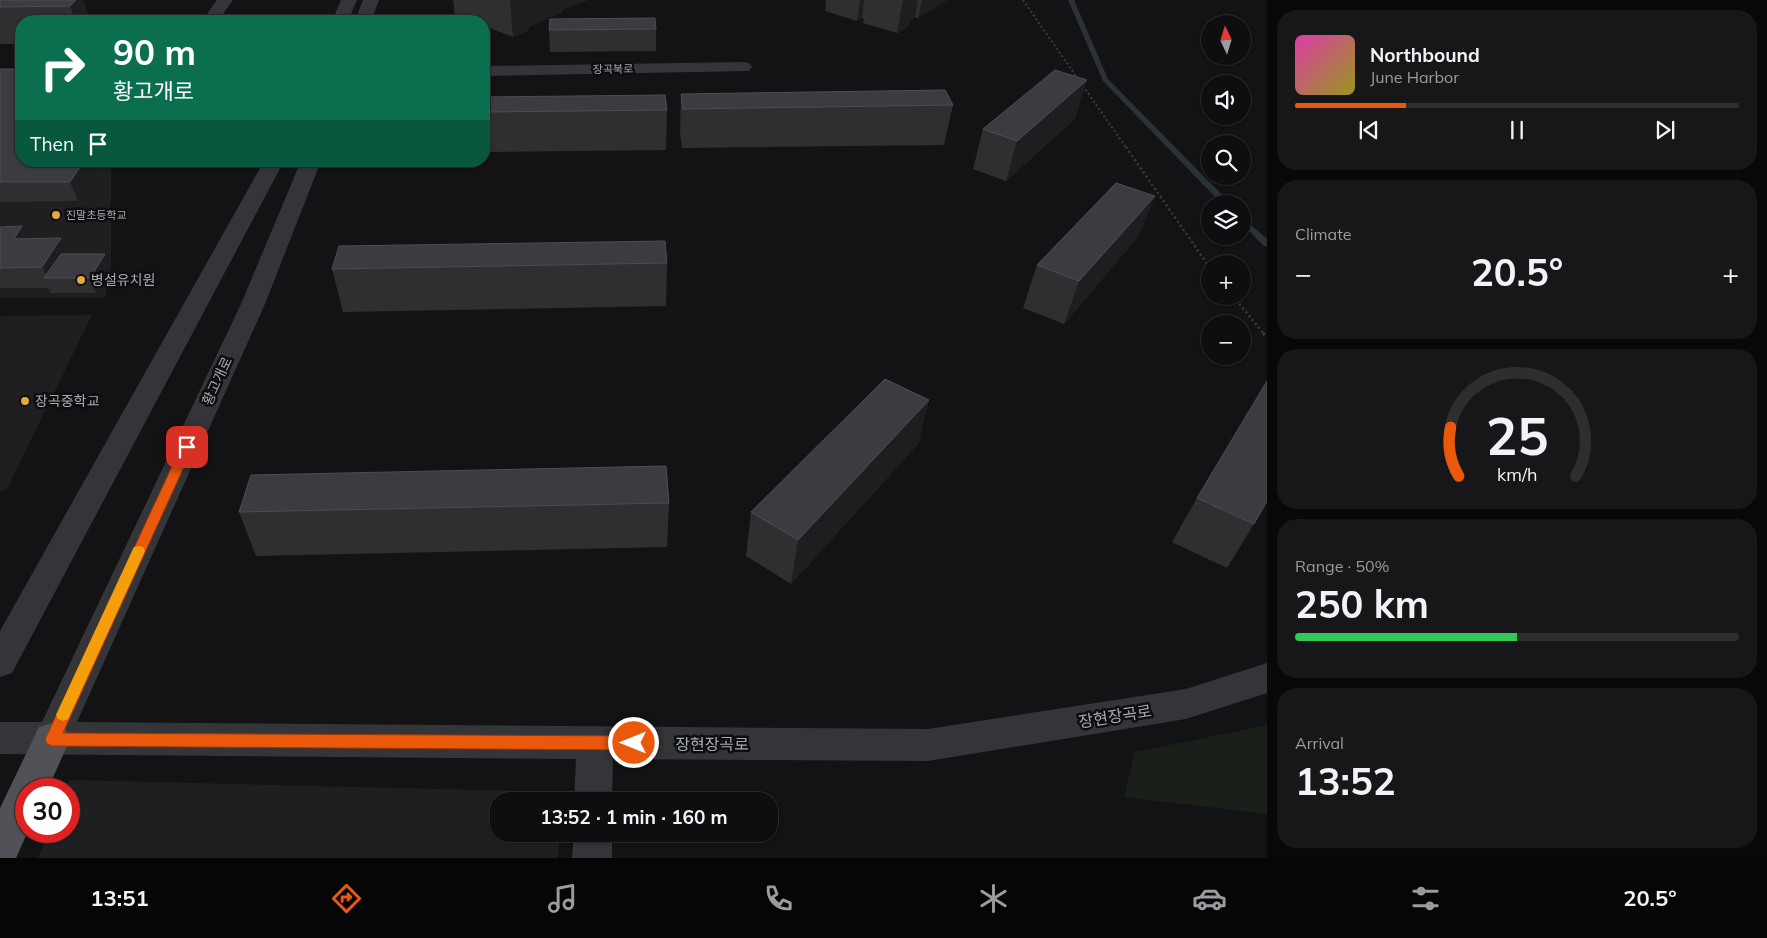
<!DOCTYPE html>
<meta charset="utf-8">
<style>
:root{--surface:#0e0e10;--page:#171719;--text:#f1f3f6;--muted:#9b9c9f;--line:#2e2e30;--accent:#ea580c}
body{margin:0;font-family:Mulish,"Noto Sans KR",sans-serif;background:var(--page);color:var(--text);height:100vh;display:flex;flex-direction:column;font-size:19px;white-space:nowrap}
*{box-sizing:border-box;margin:0}
p{font-size:16px;color:var(--muted)}
.icon{flex:none;width:28px;height:28px;fill:none;stroke:currentColor;stroke-width:2;stroke-linecap:round;stroke-linejoin:round}
.map{position:relative;flex:1;overflow:hidden}
.drawer{display:flex;flex-direction:column;gap:10px;padding:10px;background:#080809;width:500px}
.drawer>*{flex:none}
.top-card{position:absolute;left:15px;top:15px;width:475px;height:152px;border-radius:20px;box-shadow:0 1px 4px #0004,0 0 0 1px var(--line);background:#0b6e4f;color:#fff;overflow:hidden}
.needle{width:32px;rotate:356deg}
.controls{position:absolute;left:1201px;top:15px;display:grid;gap:10px}
.controls a{display:grid;place-items:center;width:50px;height:50px;border-radius:50%;background:var(--surface);box-shadow:0 1px 4px #0004,0 0 0 1px var(--line);font-size:25px}
.speed{position:absolute;left:15px;top:778px;display:flex;gap:10px;font-size:25px;font-weight:700;text-align:center}
.speed>*{display:grid;place-content:center;width:65px;height:65px;border-radius:50%;background:var(--surface);box-shadow:0 1px 4px #0004,0 0 0 1px var(--line);line-height:1}
.speed .limit{border:8px solid #d22;background:#fff;color:#111}
.pin{position:absolute;display:grid;place-items:center;width:42px;height:42px;color:#fff;margin:-21px;border-radius:10px;box-shadow:0 2px 8px #0006}
.me{position:absolute;width:55px;margin:-28px;rotate:270deg;stroke-linejoin:round;filter:drop-shadow(0 0 4px #0008)}
.turn{display:flex;align-items:center;gap:18px;height:105px;padding:0 15px;font-size:22px}
.turn .icon{width:65px;height:65px;stroke-width:2.5}
.turn b{display:block;font-size:35px;line-height:42px}
.then{display:flex;align-items:center;height:48px;padding:0 15px;background:#0003;gap:10px;font-size:19px}
.big{font-size:38px;font-weight:700;line-height:1.1}
.drawer .card{flex:1;display:flex;flex-direction:column;justify-content:center;gap:8px;min-width:0;padding:0 18px;border-radius:20px;background:var(--page)}
.drawer .dial{align-items:center;gap:0}
.dial svg{height:130px;overflow:visible;fill:none;stroke:var(--line);stroke-width:7;stroke-linecap:round;text-anchor:middle}
.dial text{fill:var(--text);stroke:none}
.song{display:flex;align-items:center;gap:15px}
.cover{width:60px;height:60px;border-radius:8px;background:linear-gradient(135deg,hsl(320 70% 55%),hsl(60 70% 35%))}
.played{height:5px;border-radius:2px;background:linear-gradient(90deg,var(--accent) 25%,var(--line) 25%)}
.keys{display:flex;justify-content:space-around;direction:ltr}
.heat{display:flex;justify-content:space-between;align-items:center;font-size:28px;direction:ltr}
.charge{height:8px;border-radius:4px;background:linear-gradient(90deg,#34c759 50%,var(--line) 0)}
.trip{position:absolute;left:490px;top:792px;width:288px;height:50px;border-radius:20px;background:var(--surface);box-shadow:0 1px 4px #0004,0 0 0 1px var(--line);font-weight:700;line-height:50px;text-align:center}
.menu{display:flex;height:80px;justify-content:space-around;align-items:center;background:#060606;color:var(--muted)}
.menu .icon{width:35px;height:35px}
.menu .selected{color:var(--accent)}
.menu b{font-size:22px;color:var(--text)}
main{display:flex;flex:1;min-height:0}
.map>svg:first-child{display:block}
.built{fill:#1f1f21}
.green{fill:#1a1f1a}
.lines{fill:none;stroke-linecap:round;stroke-linejoin:round}
.stream{fill:#2a3237;fill-rule:evenodd}
.path-far2{stroke:#3a3c40;stroke-width:2;stroke-dasharray:2 2.5;stroke-linecap:butt}
.path-far1{stroke:#3a3c40;stroke-width:2.5;stroke-dasharray:2 3;stroke-linecap:butt}
.path{stroke:#3a3c40;stroke-width:3;stroke-dasharray:2.5 4;stroke-linecap:butt}
.minor{fill:#343539;fill-rule:evenodd}
.major{fill:#515258;fill-rule:evenodd}
.wall{fill:#2f2f32}
.shaded-wall{fill:#1e1e20}
.building{fill:#3c3c40;stroke:#4c4e52}
.route{fill:#ea580c;stroke:#983908}
.slow{fill:#f59e0b}
.poi-dot{fill:#e4ab3b;stroke:#0e0e0f;stroke-width:2}
.labels{text-anchor:middle;dominant-baseline:central;stroke-width:5;stroke-linejoin:round;paint-order:stroke}
.far-street-label{font-size:11px;fill:#a6aab4;stroke:#0e0e0f}
.far-poi-label{font-size:11px;fill:#a6aab4;stroke:#0e0e0f;text-anchor:start}
.poi-label{font-size:14px;fill:#a6aab4;stroke:#0e0e0f;text-anchor:start}
.street-label{font-size:14px;fill:#a6aab4;stroke:#0e0e0f}
.near-street-label{font-size:16px;fill:#a6aab4;stroke:#0e0e0f}
</style>
<main>
<div class="map">
<svg width="1267" height="858" viewBox="0 0 1267 858">
<rect width="100%" height="100%" fill="#131315"/>
<path class="built" d="M0,88L21,161H111V268L105,298H0Z
M92,315L8,487L0,492V316Z
M69,780L562,792L561,801H499V834H560L558,858H38L49,831H69V789H66Z"/>
<path class="green" d="M1267,725V814L1124,797L1135,752Z"/>
<g class="lines">
<path class="stream" d="M1068,0H1074L1108,79L1231,204H1222L1103,81Z
M1242,217L1267,239V246H1264L1242,224Z"/>
<path class="path-far2" d="M1023,0L1078,79
M1083,86L1127,149"/>
<path class="path-far1" d="M1126,147L1210,268
M1233,296L1264,334"/>
<path class="path" d="M1263,333L1267,338"/>
<path class="minor" d="M217,0H233L218,21H202Z
M341,0H357L348,21H332Z
M363,0H379L371,21H355Z
M743,62L749,63L752,67L749,71L484,76V66Z
M264,161H284L12,673L0,677V631Z
M301,161H321L265,304L77,722L928,729L1186,689L1267,663V693L1186,719L928,761L613,759L612,801H574L576,759L0,754V722H42L241,304Z
M574,834H612V858H572Z"/>
<path class="major" d="M52,723L65,727L70,739L48,789H26V831H28L16,858H0V808L39,727Z"/>
</g>
<path class="wall" d="M0,0H83L90,21H21V44H0Z
M453,0H588L562,10V12L529,27V30L513,37L484,26V21H472L455,15Z
M826,0H947L918,18L915,17L909,22L908,27L897,33L863,23L864,19L862,18L857,21L825,11Z
M656,29V51L550,52L549,30Z
M0,69L21,161L96,174L78,201L0,202Z
M681,94L953,105L944,145L682,148L680,133Z
M484,97L667,110L666,150L484,152Z
M1075,119L1006,181L973,169L983,129Z
M1155,196L1138,237L1064,324L1023,308L1037,265Z
M22,226L28,239L68,254L111,268L96,293H51L48,288H0V227Z
M667,263L666,306L343,312L332,269Z
M929,400L918,444L791,584L746,556L751,512Z
M1197,498L1254,524L1227,568L1172,542Z
M669,503L667,547L256,556L239,512Z"/>
<path class="shaded-wall" d="M76,0H83L90,21H76L70,6Z
M513,0H588L562,10V12L529,27V30L513,37L510,1Z
M860,0H864L862,18L857,21Z
M903,0H918L915,17L909,22L908,27L897,33Z
M922,0H947L918,18Z
M1087,80L1075,119L1006,181L1017,141Z
M21,139V159L15,146Z
M84,161H91L96,174L78,201L70,182Z
M1155,196L1138,237L1064,324L1079,281Z
M22,226L32,247L14,239Z
M61,238L70,258L48,278L42,267Z
M105,254L111,268L96,293L90,278Z
M929,400L918,444L791,584L798,540Z"/>
<path class="building" d="M0,0H76L70,6L0,7Z
M655,18L656,29L549,30L550,19Z
M0,69H21V139L15,146H21V161H84L70,182H0Z
M1055,70L1087,80L1017,141L983,129Z
M945,90L953,105L683,109L681,94Z
M665,95L667,110L484,112V97Z
M1116,183L1155,196L1079,281L1037,265Z
M22,226L14,239L61,238L42,267L0,268V227Z
M665,241L667,263L332,269L339,246Z
M61,254H105L90,278H44Z
M885,379L929,400L798,540L751,512Z
M1267,381V501L1254,524L1197,498Z
M666,466L669,503L239,512L251,475Z"/>
<path class="route" d="M187,443L193,447L63,733L634,736L639,738L641,743L639,748L634,750L52,746L47,744L45,739L47,735L181,447Z"/>
<path class="slow" d="M139,546L143,547L145,551L70,715L68,719L63,721L58,719L56,715L132,551L134,547Z"/>
<g class="poi-dot">
<circle cx="56" cy="215" r="5"/>
<circle cx="81" cy="280" r="5"/>
<circle cx="25" cy="401" r="5"/>
</g>
<g class="labels">
<g class="far-street-label">
<text transform="translate(613 69) rotate(-1)">장곡북로</text>
</g>
<g class="far-poi-label">
<text x="66" y="215">진말초등학교</text>
</g>
<g class="poi-label">
<text x="91" y="280">병설유치원</text>
<text x="35" y="401">장곡중학교</text>
</g>
<g class="street-label">
<text transform="translate(217 381) rotate(-65)">황고개로</text>
</g>
<g class="near-street-label">
<text transform="translate(1115 716) rotate(-9)">장현장곡로</text>
<text x="712" y="744">장현장곡로</text>
</g>
</g>
</svg>
<div class="controls">
<a><svg class="needle" viewBox="-14 -14 28 28"><path d="M0-13l5 13h-10z" fill="#e53935"/><path d="M0 13l5-13h-10z" fill="#9b9c9f"/></svg></a>
<a><svg class="icon" aria-label="sound" viewBox="0 0 24 24"><path d="M4 9h4l5-4v14l-5-4H4zM17 9q2 3 0 6"/></svg></a>
<a><svg class="icon" aria-label="search" viewBox="0 0 24 24"><circle cx="10" cy="10" r="6"/><path d="M15 15l6 6"/></svg></a>
<a><svg class="icon" aria-label="layers" viewBox="0 0 24 24"><path d="M12 4l9 5-9 5-9-5zM3 14l9 5 9-5"/></svg></a>
<a>+</a>
<a>−</a>
</div>
<div class="speed"><div class="limit">30</div></div>
<div class="pin" style="left:187px;top:447px;background:#d93025"><svg class="icon" aria-label="arrive" viewBox="0 0 24 24"><path d="M6 21V4h12l-3 4 3 4H6"/></svg></div>
<svg class="me" style="left:634px;top:743px" viewBox="-20 -20 40 40"><circle r="17" fill="#ea580c" stroke="#fff" stroke-width="3"/><path d="M0-11L8 9 0 5-8 9z" fill="#fff"/></svg>
<div class="trip">13:52 · 1 min · 160 m</div>
<div class="top-card">
<div class="turn"><svg class="icon" aria-label="right" viewBox="0 0 24 24"><path d="M7 20v-9h11M14 6l5 5-5 5"/></svg><div><b>90 m</b>황고개로</div></div>
<div class="then">Then<svg class="icon" aria-label="arrive" viewBox="0 0 24 24"><path d="M6 21V4h12l-3 4 3 4H6"/></svg></div>
</div>
</div>
<section class="drawer">
<div class="card">
<div class="song"><i class="cover"></i><div><b>Northbound</b><p>June Harbor</p></div></div>
<div class="played"></div>
<div class="keys"><svg class="icon" aria-label="previous" viewBox="0 0 24 24"><path d="M18 5L8 12l10 7zM5 5v14"/></svg><svg class="icon" aria-label="pause" viewBox="0 0 24 24"><path d="M8 5v14M16 5v14"/></svg><svg class="icon" aria-label="next" viewBox="0 0 24 24"><path d="M6 5l10 7-10 7zM19 5v14"/></svg></div>
</div>
<div class="card"><p>Climate</p>
<div class="heat"><a>−</a><b class="big">20.5°</b><a>+</a></div>
</div>
<div class="card dial"><svg viewBox="0 0 100 80">
<path d="M14 69A42 42 0 1 1 86 69"/>
<path d="M14 69A42 42 0 0 1 9 39" stroke="#ea580c"/>
<text x="50" y="56" font-size="32" font-weight="700">25</text>
<text x="50" y="72" font-size="11">km/h</text>
</svg></div>
<div class="card"><p>Range · 50%</p><b class="big">250 km</b><div class="charge"></div></div>
<div class="card"><p>Arrival</p><b class="big">13:52</b></div>
</section>
</main>
<nav class="menu">
<b>13:51</b>
<svg class="icon selected" aria-label="directions" viewBox="0 0 24 24"><path d="M12 3l9 9-9 9-9-9zM9 14v-3h6M13 9l2 2-2 2"/></svg>
<svg class="icon" aria-label="music" viewBox="0 0 24 24"><path d="M9 18V5l10-2v13"/><circle cx="6" cy="18" r="3"/><circle cx="16" cy="16" r="3"/></svg>
<svg class="icon" aria-label="phone" viewBox="0 0 24 24"><path d="M5 4h4l2 5-3 2q2 4 5 5l2-3 5 2v4C11 20 4 13 5 4z"/></svg>
<svg class="icon" aria-label="climate" viewBox="0 0 24 24"><path d="M12 3v18M4 7l16 10M4 17L20 7"/></svg>
<svg class="icon" aria-label="car" viewBox="0 0 24 24"><path d="M5 17H2v-5l4-1 3-4h7l3 4 3 1v5h-3M9 17h6M6 11h13"/><circle cx="7" cy="17" r="2"/><circle cx="17" cy="17" r="2"/></svg>
<svg class="icon" aria-label="filters" viewBox="0 0 24 24"><path d="M4 7h16M4 17h16"/><circle cx="9" cy="7" r="2"/><circle cx="15" cy="17" r="2"/></svg>
<b>20.5°</b>
</nav>
